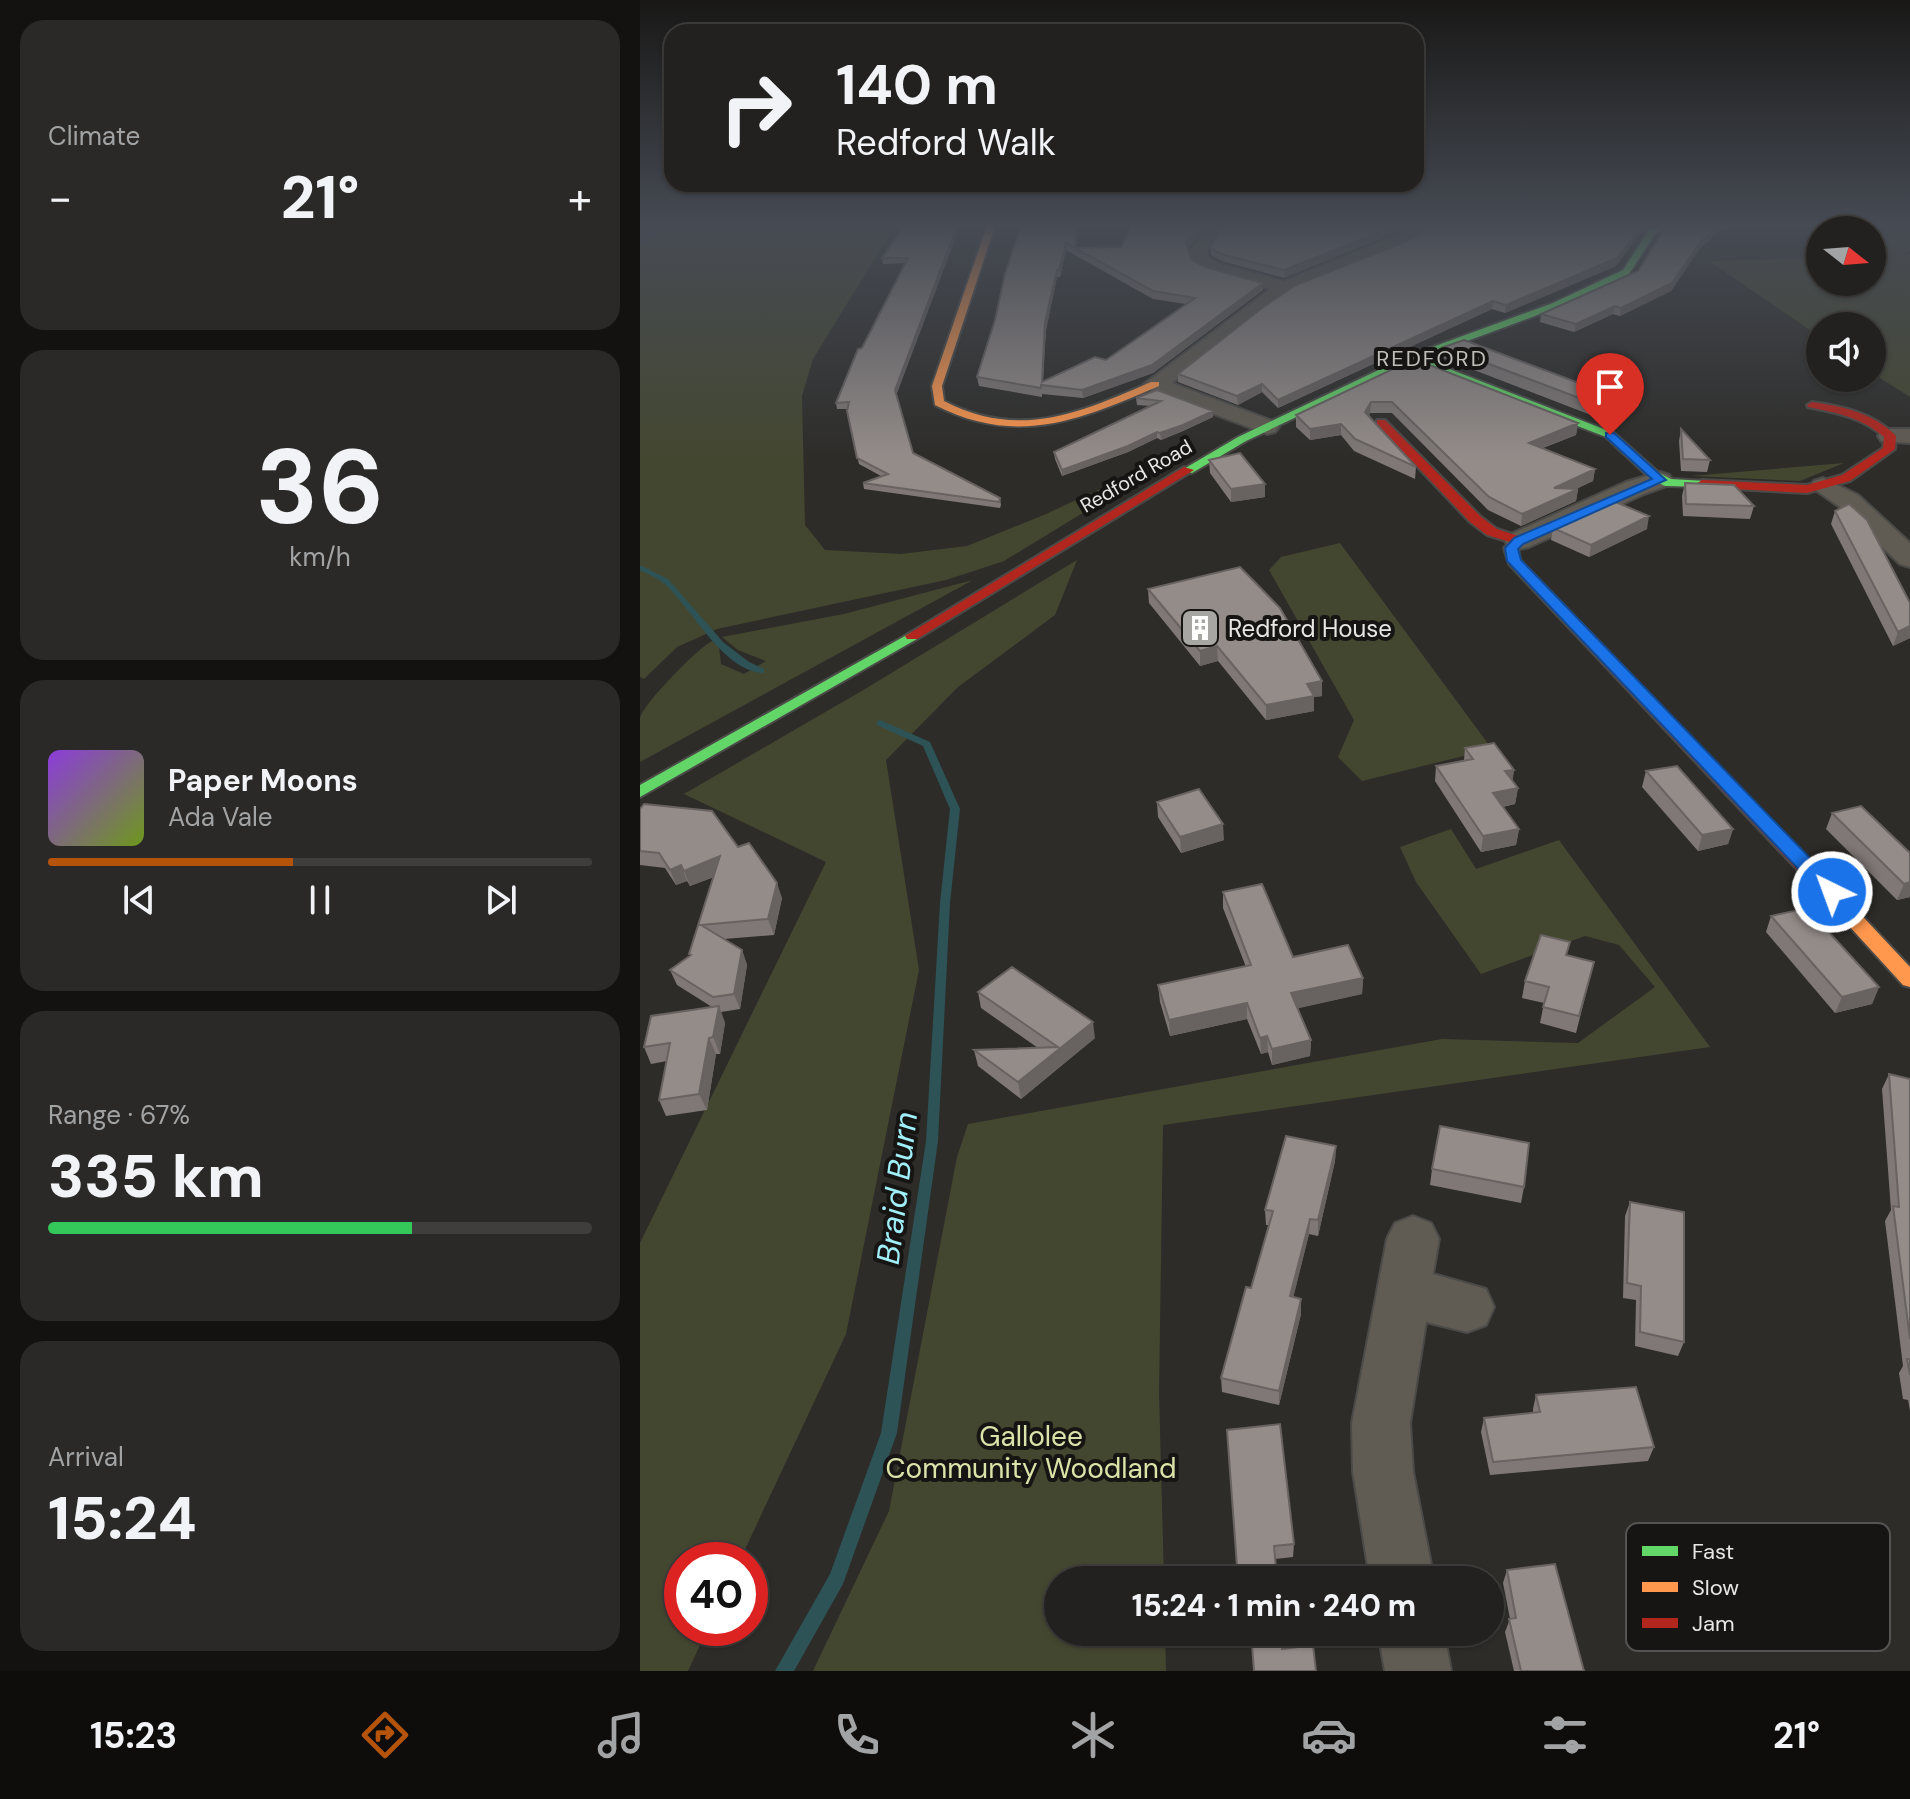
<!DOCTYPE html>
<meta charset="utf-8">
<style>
:root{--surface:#22211f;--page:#2a2928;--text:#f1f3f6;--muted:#a2a3a4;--line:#3f3e3d;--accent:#b45309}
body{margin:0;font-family:"DM Sans",sans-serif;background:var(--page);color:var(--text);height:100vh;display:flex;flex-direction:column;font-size:30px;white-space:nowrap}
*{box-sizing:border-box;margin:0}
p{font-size:26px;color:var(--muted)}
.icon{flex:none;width:44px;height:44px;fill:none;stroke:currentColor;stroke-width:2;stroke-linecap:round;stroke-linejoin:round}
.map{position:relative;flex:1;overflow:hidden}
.details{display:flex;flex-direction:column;gap:20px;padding:20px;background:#131211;width:640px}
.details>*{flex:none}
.banner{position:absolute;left:24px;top:24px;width:760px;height:168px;border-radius:24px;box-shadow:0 2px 6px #0004,0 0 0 2px var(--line);background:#22211f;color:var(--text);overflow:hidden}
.needle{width:52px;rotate:107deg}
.fabs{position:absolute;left:1166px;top:216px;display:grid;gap:16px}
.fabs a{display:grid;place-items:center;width:80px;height:80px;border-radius:50%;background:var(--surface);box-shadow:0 2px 6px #0004,0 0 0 2px var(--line);font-size:40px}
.speed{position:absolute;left:24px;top:1542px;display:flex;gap:16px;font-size:40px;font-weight:700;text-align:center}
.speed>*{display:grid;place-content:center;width:104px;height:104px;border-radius:50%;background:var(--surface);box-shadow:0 2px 6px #0004,0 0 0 2px var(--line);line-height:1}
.speed .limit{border:12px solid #d22;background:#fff;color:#111}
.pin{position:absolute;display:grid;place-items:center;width:68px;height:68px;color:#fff;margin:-82px -34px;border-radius:50% 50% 50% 0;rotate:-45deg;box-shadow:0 0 8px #0007}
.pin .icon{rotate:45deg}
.me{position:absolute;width:88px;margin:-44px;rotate:318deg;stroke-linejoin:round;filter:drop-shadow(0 0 6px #0008)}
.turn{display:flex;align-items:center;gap:28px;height:168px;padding:0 40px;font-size:36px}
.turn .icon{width:104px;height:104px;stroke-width:2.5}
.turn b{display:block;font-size:56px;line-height:68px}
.big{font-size:60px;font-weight:800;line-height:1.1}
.details .card{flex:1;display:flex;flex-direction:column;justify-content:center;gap:12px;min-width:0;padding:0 28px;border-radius:24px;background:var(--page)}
.details .dial{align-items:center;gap:0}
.dial b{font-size:104px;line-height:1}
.song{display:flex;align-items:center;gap:24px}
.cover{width:96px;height:96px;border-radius:12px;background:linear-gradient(135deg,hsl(270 70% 55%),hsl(80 70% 35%))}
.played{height:8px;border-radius:4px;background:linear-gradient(90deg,var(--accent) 45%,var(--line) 45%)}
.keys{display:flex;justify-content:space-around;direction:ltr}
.heat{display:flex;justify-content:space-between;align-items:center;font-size:44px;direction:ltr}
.charge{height:12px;border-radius:6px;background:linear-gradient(90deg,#34c759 67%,var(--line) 0)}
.trip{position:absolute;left:404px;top:1566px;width:460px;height:80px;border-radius:40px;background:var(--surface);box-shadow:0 2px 6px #0004,0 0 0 2px var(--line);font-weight:800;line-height:80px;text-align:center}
.dock{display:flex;height:128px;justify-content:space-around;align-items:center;background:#0e0d0c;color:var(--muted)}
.dock .icon{width:56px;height:56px}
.dock .selected{color:var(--accent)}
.dock b{font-size:36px;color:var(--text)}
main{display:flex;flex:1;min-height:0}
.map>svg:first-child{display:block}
.green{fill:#444730}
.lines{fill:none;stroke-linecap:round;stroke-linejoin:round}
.stream{fill:#2d5357;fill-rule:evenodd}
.street-casing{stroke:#4a4a48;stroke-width:4}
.fast-casing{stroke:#4a4a48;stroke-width:4}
.slow-casing{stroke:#4a4a48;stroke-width:4}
.jam-casing{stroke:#4a4a48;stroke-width:4}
.street{fill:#615c53;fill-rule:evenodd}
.fast{fill:#63d668;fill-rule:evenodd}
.slow{fill:#ff974d;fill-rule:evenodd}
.jam{fill:#b3261e;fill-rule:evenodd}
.wall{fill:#7f7876;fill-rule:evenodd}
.shaded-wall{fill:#686260}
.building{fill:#948c89;stroke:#686260;stroke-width:2;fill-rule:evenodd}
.route{fill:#1a73e8;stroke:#114b97;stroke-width:2}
.labels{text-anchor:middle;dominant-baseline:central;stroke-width:8;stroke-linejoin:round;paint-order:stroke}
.far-street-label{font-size:20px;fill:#e8e7e4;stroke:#161513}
.far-neighbourhood-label{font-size:22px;letter-spacing:2px;fill:#c1bfb9;stroke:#161513}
.poi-label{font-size:24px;fill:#e8e7e4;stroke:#161513;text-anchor:start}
.near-park-label{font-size:28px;fill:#dbe3a8;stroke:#161513}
.near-water-label{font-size:32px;font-style:italic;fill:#a1f0f9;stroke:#161513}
.key{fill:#161513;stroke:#555452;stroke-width:2}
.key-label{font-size:22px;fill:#e8e7e4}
</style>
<main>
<section class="details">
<div class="card"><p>Climate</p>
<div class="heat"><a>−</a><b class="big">21°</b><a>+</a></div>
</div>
<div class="card dial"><b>36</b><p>km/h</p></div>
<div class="card">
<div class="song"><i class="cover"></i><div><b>Paper Moons</b><p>Ada Vale</p></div></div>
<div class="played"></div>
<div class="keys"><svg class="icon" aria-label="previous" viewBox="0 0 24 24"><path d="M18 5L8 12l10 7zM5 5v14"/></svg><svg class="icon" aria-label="pause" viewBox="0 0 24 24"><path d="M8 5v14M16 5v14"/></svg><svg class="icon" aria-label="next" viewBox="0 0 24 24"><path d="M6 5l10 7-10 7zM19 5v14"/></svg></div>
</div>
<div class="card"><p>Range · 67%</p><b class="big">335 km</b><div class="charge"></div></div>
<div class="card"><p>Arrival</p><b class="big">15:24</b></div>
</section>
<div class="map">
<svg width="1270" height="1671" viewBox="0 0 1270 1671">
<rect width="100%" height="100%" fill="#2d2c29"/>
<path class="green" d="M0,226H255L173,359L162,396L165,525L185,550L261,554L327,546L406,514L505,468L518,467L364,561L306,580L77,629L37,647L4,679L0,677Z
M1159,226H1270V252L1261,255L1270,254V397L1232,373V326H1180V337L1069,261L1180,258V282H1232V256L1238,255L1232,254V248L1238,245L1232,243V230L1180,231Z
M1204,463L1160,481L1051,476Z
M700,543L852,749L722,781L698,757L714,720L629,570L641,557Z
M437,560L415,615L318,687L246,760L279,970L206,1334L100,1560H42V1628H68L48,1671H0V1243L186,862L44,794L225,689Z
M333,580L0,762C0,750 0,730 0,718C5,702 56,650 72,641L79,647L81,664L104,674L126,661L98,650L82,637L204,614Z
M811,829L836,869L919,840L1070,1047L523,1125L519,1393L524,1580H418V1632H525L526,1671H173L249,1511L317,1157L328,1124L802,1039L938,1043L1015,987L979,945L945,936L841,974L776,882L760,847Z"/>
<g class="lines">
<path class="stream" d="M18,226H22L0,246V242Z
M0,565L28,579L83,642L109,662L124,669V673C82,672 51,605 22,582C16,577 7,574 0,570Z
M240,720L290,742L320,809L310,903L298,1141L257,1433L203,1584L154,1671H135L190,1574L241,1433L286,1141L300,903L310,809L283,746L237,725L236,723Z"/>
<g class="street-casing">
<path id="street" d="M568,226H584L567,251L568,257L580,264L644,281L778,226H798L763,246L655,290L620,313L532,383L635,422L639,427L635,432L627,434L507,389L504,384L630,289L566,272L553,264L549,251Z
M1250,429H1270V443L1241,441L1238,436L1241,431Z
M1020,472L1029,475L1033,480L1029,485L1004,494L889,547L879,549L869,547L865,541L869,535L986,482Z
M1183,478L1218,495L1270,543V567L1260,564L1200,507L1170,486L1174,481Z
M773,1216L791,1223L799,1239L793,1274L846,1289L854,1307L846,1325L827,1332L786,1322L770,1423L773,1472L794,1580H730L713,1472L712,1423L747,1239L755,1223Z
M738,1632H804L811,1671H745Z"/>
</g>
<g class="fast-casing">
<path id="fast" d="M1016,226H1025L1015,234L989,274L919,307L781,358L974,433L1019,473L1031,479L1066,481V487L1025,486L1011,479L966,437L772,362L606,441L552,473L542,470L598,437L768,356L913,303L983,270L1009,230Z
M272,632L277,633V639L0,797V785Z"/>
</g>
<g class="slow-casing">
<path id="slow" d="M347,226H355L302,386L304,401C380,440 439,413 511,382H519V386C440,420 377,447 295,405L292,386Z
M1175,871L1182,873L1270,967V987L1263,985L1168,881L1166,877Z"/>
</g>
<g class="jam-casing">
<path id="jam" d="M1172,402C1202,406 1234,413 1256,436L1255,449L1210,481L1167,493L1058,487L1056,484L1062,480L1167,485L1202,475L1243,448L1244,437C1221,417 1197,413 1168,407L1167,405Z
M737,420H745L840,516L857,529L884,538L886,541L878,549L880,560L1182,873L1184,877L1182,881H1168L869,564L864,548L870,542L847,535L830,522L737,424Z
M544,467L554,470L277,639H267L265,636Z"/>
</g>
<use href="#street" class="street"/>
<use href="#fast" class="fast"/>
<use href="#slow" class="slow"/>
<use href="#jam" class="jam"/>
</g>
<path class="wall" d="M320,226L256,395L273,453L360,498L361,505L360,508L224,489L223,483L241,476L219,464L207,411V409H197L196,403L222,348L265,263L243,264L242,258Z
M381,226H438L436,248L481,247L566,226L548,248L551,259L565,267L623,290L513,373L443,398L402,394V397L339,386L337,377L355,320ZM426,250L513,299L546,304L466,360L403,381L406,330L417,277H420Z
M771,226L644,278L581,261L571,255L570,248Z
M1081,230L1060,248L1031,291L980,316L973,314L934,332L900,322L901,314L998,271Z
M765,242L976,266L865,313L852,309L638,408L622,392L598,405L538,382V374Z
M804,347L990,402L988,414L969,422L803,358Z
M774,359L938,423L936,435L903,448L955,469L953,481L936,489H938L936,501L881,526L848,510L752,413H730L729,416L776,467L775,479L714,451L701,435L670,440L656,427V415Z
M517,390L573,417L543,431L521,440L517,438L488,452L422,476L415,459L414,452L511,406L497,405L496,398Z
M1041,429L1070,460L1067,472L1041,471L1039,441Z
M569,460L625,484V497L591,502L570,473Z
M1045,483L1114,506L1110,519L1043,516L1042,496Z
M1195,511L1270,603V638L1253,646L1191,524Z
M913,528L1007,529L949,557L911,540Z
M508,589L682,681V696L674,697V711L626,720L578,661L560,666L509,603Z
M825,748L874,770L872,781L878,788L875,804L863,807L879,829L876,845L841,852L795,781L796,766L824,760Z
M1006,771L1093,829L1088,844L1058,851L1002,787Z
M517,802L584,840L541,853L518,817Z
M0,809L98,847L142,898L134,935L84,939L102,950L107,965L100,1009L81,1012L85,1023L80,1054H76L67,1110L26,1116L19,1100L27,1061L11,1064L4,1047L72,1007L37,985L30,970L50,956L49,954L74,877L50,886L47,881L36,885L25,868L0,865Z
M1192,813L1270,853V897L1257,900L1186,829Z
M583,892L653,957L723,978L722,994L657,1008L671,1040L670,1056L632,1065L628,1052L621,1054L607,1019L530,1036L520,1002L518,985L606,967L583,908Z
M1131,916L1239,987L1232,1004L1195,1013L1126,932Z
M928,955L954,962L936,1033L900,1023L904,1003L882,998L885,981Z
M338,992L455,1038L381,1099L338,1066L334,1050L398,1048L341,1008Z
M1249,1074L1270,1079V1411L1268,1400L1263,1399L1259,1373L1263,1366L1245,1221L1251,1210L1242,1089Z
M696,1146L695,1161L678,1236L669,1234L653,1297L661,1299V1314L639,1405L582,1392L581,1378L611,1288L629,1225H626L625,1210Z
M792,1169L884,1187L881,1203L790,1185Z
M990,1202L1044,1342L1038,1356L995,1346L996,1300L983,1298L985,1216Z
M896,1395L1014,1447L1008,1461L850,1475L841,1432L844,1418L893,1413V1409Z
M587,1430L654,1544L653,1557L635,1559Z
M867,1570L944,1671H874L865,1632L870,1619L863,1583Z
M597,1632H641L642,1649L676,1671H614L612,1644L598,1645Z"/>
<path class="shaded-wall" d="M317,226H320L256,396L255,390Z
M560,226H566L547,249L546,242Z
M754,226H771L644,278V270Z
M1002,226H1006L976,266L865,313L866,305Z
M1079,226H1094L1081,230L1060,248L1031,291L980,316L981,308Z
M426,243V250L420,277L419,270Z
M417,270V277L406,330L402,385L405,322Z
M623,283V290L513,373L443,398L442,390Z
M853,301L852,309L638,408V400Z
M975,306L973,314L934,332L936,324Z
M622,384V392L598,405L597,396Z
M731,402L730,413L724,424L725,412Z
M990,402L988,414L969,422L971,410Z
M573,411V417L543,431L521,440L520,433Z
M938,423L936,435L887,454L889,443Z
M701,424V435L670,440V429Z
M517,432V438L488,452L422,476V470Z
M955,469L953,481L912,500L914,488Z
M625,484V497L591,502V489Z
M938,489L936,501L881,526L882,514Z
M1009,516L1007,529L949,557L951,545Z
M1270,626V638L1253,646L1258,632Z
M577,646L578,661L560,666V651Z
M682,681V696L674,697V711L626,720V705L667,684Z
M874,770L872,785L865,771Z
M878,788L875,804L851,809L853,793Z
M583,824L584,840L541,853L540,837Z
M879,829L876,845L841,852L843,836Z
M1093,829L1088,844L1058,851L1062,835Z
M80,856L86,872L50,886L44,871Z
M41,865L47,881L36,885L30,870Z
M1270,882V897L1257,900L1264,884Z
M137,883L142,898L134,935L128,919Z
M102,950L107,965L100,1009L94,994Z
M723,978L722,994L651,1010V993Z
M1239,987L1232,1004L1195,1013L1202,997Z
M607,1003V1019L530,1036L529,1020Z
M79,1006L85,1023L80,1054L73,1037Z
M453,1022L455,1038L381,1099L378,1082Z
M627,1036L628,1052L621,1054L620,1038Z
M69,1038L76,1054L67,1110L59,1094Z
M671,1040L670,1056L632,1065V1049Z
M696,1146L695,1161L678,1236V1220Z
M670,1219L669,1234L650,1311V1296Z
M661,1299V1314L639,1405V1391Z"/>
<path class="building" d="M264,226H317L255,390L273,453L360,498L359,502L223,483L248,474L217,458L207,411L209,402L196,403L218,349L222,348L268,258H242Z
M381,226H436L435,248L481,247L492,226H560L546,242L551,259L565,267L623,283L512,365L442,390L401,385V388L337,377L355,320L365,274ZM426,243L513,291L555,298L466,360L455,357L402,382L405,322L417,270H419Z
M583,226H754L644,270L581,254L570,248Z
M793,226H1002L977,258L866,305L853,301L638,400L622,384L597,396L538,374L622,308L656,285L765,242Z
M1028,226H1079L1062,240L1032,283L981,308L975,306L936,324L901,314L998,271L1023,231Z
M824,340L990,402L971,410L804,347Z
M774,359L938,423L889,443L955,469L914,488L938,489L882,514L849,497L752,402H731L725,412L776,467L715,439L701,424L670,429L656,415Z
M517,390L573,411L543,425L520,433L517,432L488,446L422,470L414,452L521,401L496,398Z
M1041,429L1070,460L1043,459Z
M600,453L625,484L591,489L569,460Z
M1045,483L1094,485L1114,506L1046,504Z
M973,501L1009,516L951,545L913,528Z
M1209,504L1227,520L1270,603V626L1258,632L1195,511Z
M600,567L640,608L682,681L667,684L674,696L626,705L577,646L560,651L508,589Z
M854,743L874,770L865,771L878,788L853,793L879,829L843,836L796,766L833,759L825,748Z
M1037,766L1093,829L1062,835L1006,771Z
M559,789L583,824L540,837L517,802Z
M4,804L72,811L98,847L109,843L137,883L128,919L61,925L102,950L94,994L73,997L30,970L51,955L49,954L80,856L44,871L41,865L30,870L19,853L0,851V809Z
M1221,806L1270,853V882L1264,884L1192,813Z
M622,884L653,957L708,945L723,978L651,993L671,1040L632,1049L627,1036L620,1038L607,1003L529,1020L518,985L611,965L583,892Z
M1167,908L1239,987L1202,997L1131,916Z
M901,935L930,942L926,955L954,962L939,1016L903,1007L909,987L885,981Z
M372,967L453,1022L378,1082L334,1050L418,1047L338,992Z
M79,1006L73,1037L69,1038L59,1094L19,1100L30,1043L4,1047L11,1016Z
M1249,1074L1270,1079V1339L1253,1206L1259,1207Z
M800,1126L889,1143L884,1187L792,1169Z
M646,1136L696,1146L678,1220L670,1219L650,1296L661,1299L639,1391L581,1378L606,1287L611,1288L633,1211L625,1210Z
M990,1202L1044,1212V1342L1000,1332L1001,1286L987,1283Z
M1267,1359H1270V1375Z
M996,1387L1014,1447L853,1462L844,1418L900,1412L896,1395Z
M640,1424L654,1544L634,1546L637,1580H598L587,1430Z
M915,1564L944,1671H881L869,1619L876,1618L867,1570Z
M611,1632H641L642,1649L673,1645L676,1671H614Z"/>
<linearGradient id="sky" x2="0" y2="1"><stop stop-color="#191817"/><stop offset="0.49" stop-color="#464b54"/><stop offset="1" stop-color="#464b54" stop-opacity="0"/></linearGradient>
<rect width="1270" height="460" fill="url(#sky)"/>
<path class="route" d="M966,433H974L1026,480L883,544L878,549L881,560L1199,888L1202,892L1199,897H1185L867,561L865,548L874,538L1012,479L966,437Z"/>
<defs>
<g id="building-square" transform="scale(2)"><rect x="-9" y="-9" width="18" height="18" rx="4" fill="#a7a6a3" stroke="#161513"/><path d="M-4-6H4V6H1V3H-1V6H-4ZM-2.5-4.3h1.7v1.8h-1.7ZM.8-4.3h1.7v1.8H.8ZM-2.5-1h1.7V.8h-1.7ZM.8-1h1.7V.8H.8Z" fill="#fff"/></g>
</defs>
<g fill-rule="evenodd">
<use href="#building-square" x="560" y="628"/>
</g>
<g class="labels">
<g class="far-street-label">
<text transform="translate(496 476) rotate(-30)">Redford Road</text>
</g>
<g class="far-neighbourhood-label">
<text x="792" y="358">REDFORD</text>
</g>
<g class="poi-label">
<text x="588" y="628">Redford House</text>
</g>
<g class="near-park-label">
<text x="391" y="1436">Gallolee<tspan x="391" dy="32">Community Woodland</tspan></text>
</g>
<g class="near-water-label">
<text transform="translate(257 1188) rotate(-83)">Braid Burn</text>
</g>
</g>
<rect x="986" y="1523" width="264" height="128" rx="12" class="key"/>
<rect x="1002" y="1546" width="36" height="10" fill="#63d668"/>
<rect x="1002" y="1582" width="36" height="10" fill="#ff974d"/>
<rect x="1002" y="1618" width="36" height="10" fill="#b3261e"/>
<g class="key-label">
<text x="1052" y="1559">Fast</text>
<text x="1052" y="1595">Slow</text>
<text x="1052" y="1631">Jam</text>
</g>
</svg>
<div class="fabs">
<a><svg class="needle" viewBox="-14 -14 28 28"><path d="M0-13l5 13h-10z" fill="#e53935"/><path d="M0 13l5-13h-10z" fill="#a2a3a4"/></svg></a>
<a><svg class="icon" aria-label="sound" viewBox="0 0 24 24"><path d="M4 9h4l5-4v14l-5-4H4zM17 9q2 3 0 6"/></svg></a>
</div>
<div class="speed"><div class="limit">40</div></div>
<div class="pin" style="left:970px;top:435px;background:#d93025"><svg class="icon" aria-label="arrive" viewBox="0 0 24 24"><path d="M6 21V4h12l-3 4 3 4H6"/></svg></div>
<svg class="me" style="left:1192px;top:892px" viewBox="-20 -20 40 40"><circle r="17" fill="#1a73e8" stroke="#fff" stroke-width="3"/><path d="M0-11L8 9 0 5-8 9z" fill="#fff"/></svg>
<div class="trip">15:24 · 1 min · 240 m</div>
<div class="banner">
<div class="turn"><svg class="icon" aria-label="right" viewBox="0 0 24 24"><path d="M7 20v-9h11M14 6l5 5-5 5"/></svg><div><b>140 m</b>Redford Walk</div></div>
</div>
</div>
</main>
<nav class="dock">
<b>15:23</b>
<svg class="icon selected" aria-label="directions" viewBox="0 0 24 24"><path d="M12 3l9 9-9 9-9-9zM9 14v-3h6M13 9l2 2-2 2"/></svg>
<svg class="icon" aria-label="music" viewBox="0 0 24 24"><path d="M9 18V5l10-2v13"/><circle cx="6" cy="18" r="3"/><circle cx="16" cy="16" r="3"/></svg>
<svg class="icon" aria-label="phone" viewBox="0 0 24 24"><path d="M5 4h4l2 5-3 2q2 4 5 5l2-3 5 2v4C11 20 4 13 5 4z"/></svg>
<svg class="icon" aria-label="climate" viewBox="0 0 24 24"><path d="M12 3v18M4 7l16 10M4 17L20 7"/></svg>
<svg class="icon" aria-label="car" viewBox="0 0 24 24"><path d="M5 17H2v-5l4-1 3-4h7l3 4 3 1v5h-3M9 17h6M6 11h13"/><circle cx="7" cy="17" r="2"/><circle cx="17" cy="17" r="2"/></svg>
<svg class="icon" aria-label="filters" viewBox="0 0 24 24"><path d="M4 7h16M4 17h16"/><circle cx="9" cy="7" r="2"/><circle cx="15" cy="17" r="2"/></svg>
<b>21°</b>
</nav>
